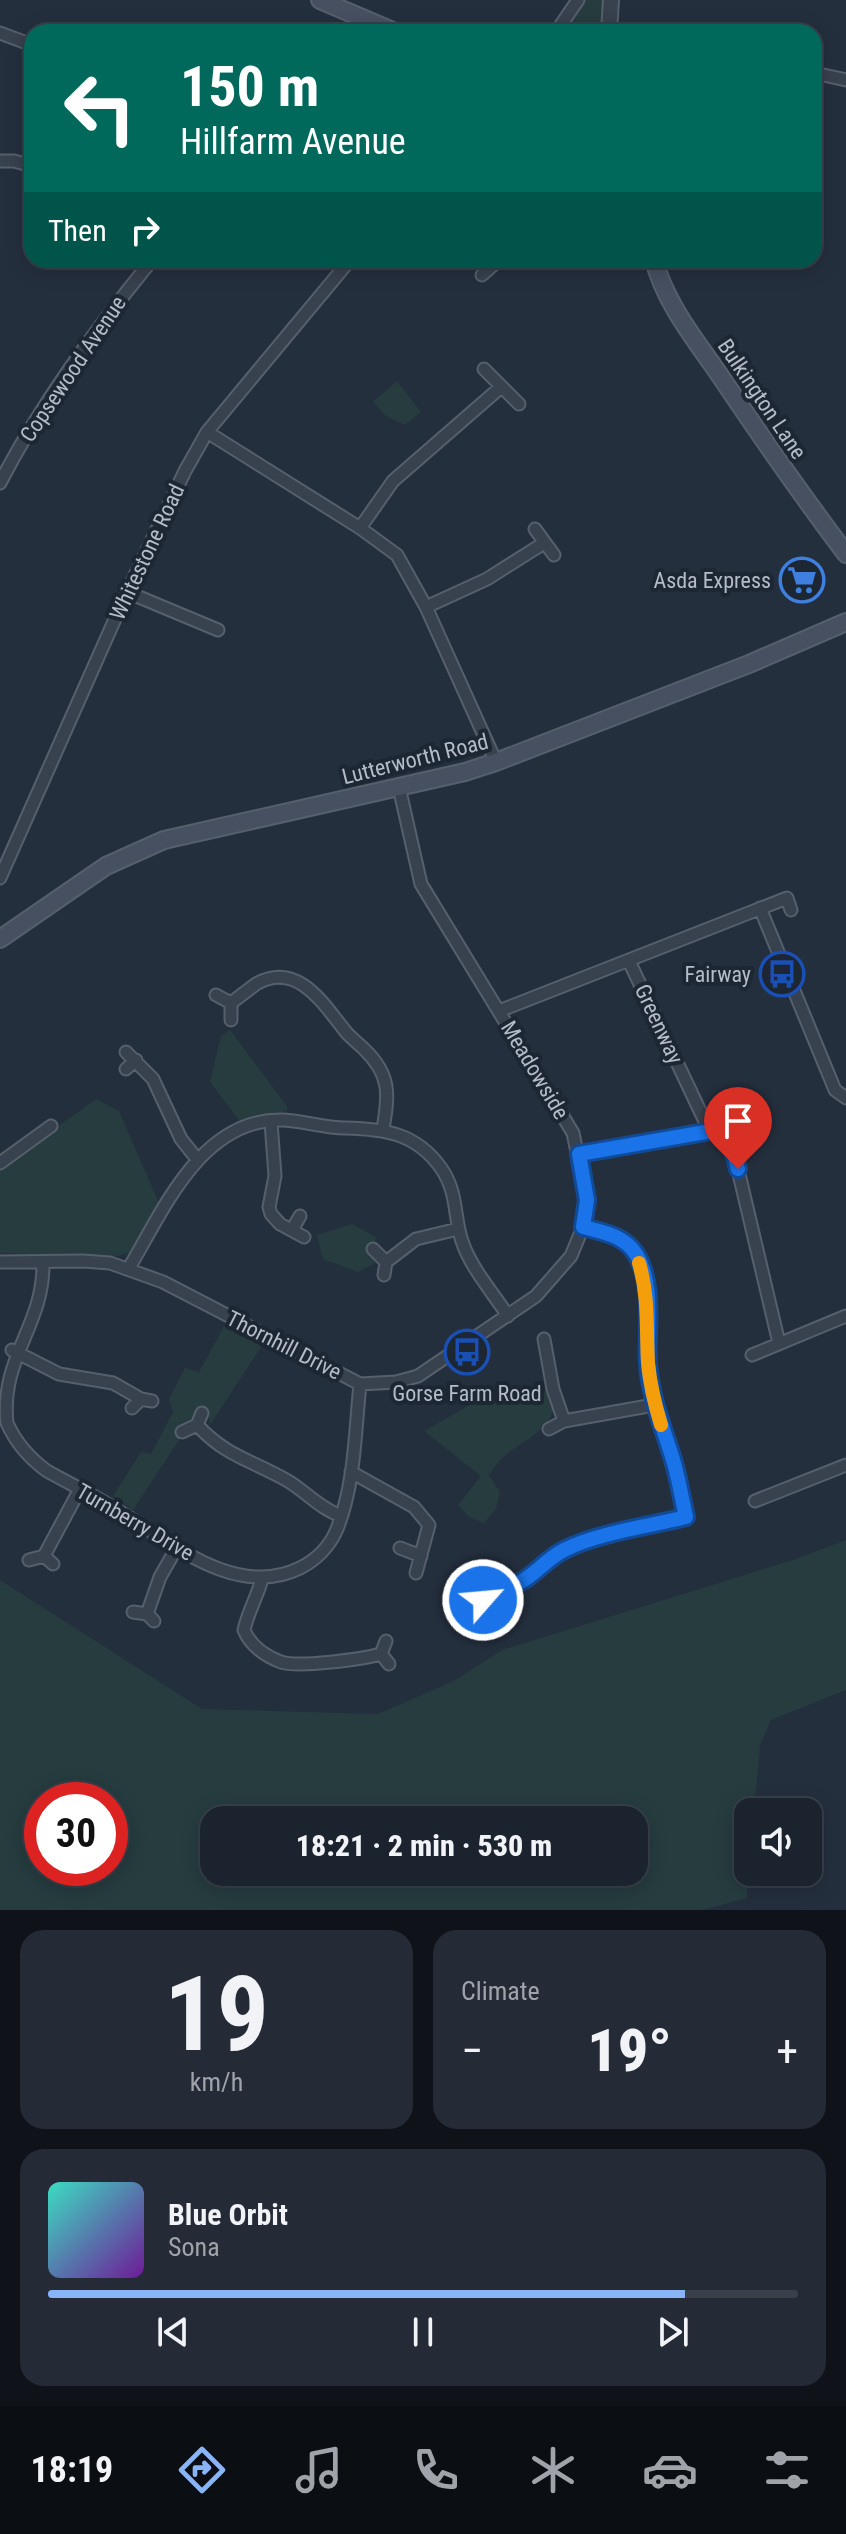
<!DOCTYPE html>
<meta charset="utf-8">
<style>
:root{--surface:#1b232e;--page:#242b36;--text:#f1f3f6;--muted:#a0a4aa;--line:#39404a;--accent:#8ab4f8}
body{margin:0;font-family:"Roboto Condensed",sans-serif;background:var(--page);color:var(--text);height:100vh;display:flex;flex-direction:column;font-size:30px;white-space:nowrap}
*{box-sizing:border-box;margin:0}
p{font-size:26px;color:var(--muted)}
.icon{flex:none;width:44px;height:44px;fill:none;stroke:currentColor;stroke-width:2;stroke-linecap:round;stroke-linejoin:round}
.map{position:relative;height:1910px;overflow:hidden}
.details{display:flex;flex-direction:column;gap:20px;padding:20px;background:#0f1319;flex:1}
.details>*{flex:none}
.banner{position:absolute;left:24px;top:24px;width:798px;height:244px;border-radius:24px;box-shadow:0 4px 20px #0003,0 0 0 2px var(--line);background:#00695c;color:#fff;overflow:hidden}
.buttons{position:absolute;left:734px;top:1798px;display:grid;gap:16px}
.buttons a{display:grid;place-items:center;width:88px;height:88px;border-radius:16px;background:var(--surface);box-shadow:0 4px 20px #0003,0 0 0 2px var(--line);font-size:40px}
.speed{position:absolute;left:24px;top:1782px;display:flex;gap:16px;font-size:40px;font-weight:700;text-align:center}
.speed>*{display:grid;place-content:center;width:104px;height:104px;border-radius:50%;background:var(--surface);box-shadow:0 4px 20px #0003,0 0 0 2px var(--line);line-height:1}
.speed .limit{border:12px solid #d22;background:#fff;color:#111}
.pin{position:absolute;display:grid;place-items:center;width:68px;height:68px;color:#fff;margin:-82px -34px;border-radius:50% 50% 50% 0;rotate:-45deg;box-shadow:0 0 8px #0007}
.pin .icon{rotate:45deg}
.me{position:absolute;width:88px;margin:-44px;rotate:63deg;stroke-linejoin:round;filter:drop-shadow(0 0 6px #0008)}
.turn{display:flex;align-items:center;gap:28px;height:168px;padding:0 24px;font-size:36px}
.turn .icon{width:104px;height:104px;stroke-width:2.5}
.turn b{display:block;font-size:56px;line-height:68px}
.then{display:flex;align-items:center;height:76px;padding:0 24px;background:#0003;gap:16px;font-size:30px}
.big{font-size:60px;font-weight:800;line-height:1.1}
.details .widget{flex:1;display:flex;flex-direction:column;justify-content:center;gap:12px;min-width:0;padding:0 28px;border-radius:24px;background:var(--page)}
.details .dial{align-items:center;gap:0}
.dial b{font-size:104px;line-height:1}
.song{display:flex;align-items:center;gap:24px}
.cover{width:96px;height:96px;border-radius:12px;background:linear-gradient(135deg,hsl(170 70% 55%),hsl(280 70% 35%))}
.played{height:8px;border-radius:4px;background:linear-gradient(90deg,var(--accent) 85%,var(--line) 85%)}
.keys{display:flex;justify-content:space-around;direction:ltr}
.heat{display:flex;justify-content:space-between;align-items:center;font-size:44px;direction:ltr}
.details .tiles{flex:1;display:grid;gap:20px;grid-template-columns:1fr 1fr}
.widget:last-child{grid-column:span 2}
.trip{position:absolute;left:200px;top:1806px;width:448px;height:80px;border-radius:24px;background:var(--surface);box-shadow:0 4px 20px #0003,0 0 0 2px var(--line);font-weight:800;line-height:80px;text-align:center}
.tab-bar{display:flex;height:128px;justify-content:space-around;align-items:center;background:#0b0e12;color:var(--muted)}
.tab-bar .icon{width:56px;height:56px}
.tab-bar .active{color:var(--accent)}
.tab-bar b{font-size:36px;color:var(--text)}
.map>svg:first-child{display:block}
.green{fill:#263c3f;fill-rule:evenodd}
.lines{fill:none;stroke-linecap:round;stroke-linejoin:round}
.minor-casing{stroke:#565f6c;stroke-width:15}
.tertiary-casing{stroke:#565f6c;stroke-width:18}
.secondary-casing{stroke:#565f6c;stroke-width:20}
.minor{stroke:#38414e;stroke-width:11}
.tertiary{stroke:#38414e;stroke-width:14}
.secondary{stroke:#465061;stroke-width:16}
.route-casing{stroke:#114b97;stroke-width:20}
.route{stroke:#1a73e8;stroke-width:14}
.slow{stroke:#f59e0b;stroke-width:14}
.labels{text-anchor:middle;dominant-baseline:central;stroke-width:8;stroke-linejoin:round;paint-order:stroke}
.street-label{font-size:22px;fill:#b4bcc9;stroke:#1d2633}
.poi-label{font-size:22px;fill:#b4bcc9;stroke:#1d2633;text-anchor:end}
</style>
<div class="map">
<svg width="846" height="1910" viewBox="0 0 846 1910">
<rect width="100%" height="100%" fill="#242f3e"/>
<path class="green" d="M581,0H606L601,32H559Z
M397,381L421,412L405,425L386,416L373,402Z
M230,1030L287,1106V1111L241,1123L210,1082L221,1036Z
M96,1099L119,1111L159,1203L129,1253L117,1256L0,1253V1168Z
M352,1224L376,1237L373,1249L375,1263L358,1272L323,1259L317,1235Z
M224,1326L263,1344L210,1425L207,1412L201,1410L179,1429L181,1437L133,1510L113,1496L141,1452L151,1454L173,1412L169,1399L185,1368L199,1372Z
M548,1391C566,1425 527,1437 506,1455C499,1460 494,1468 489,1475L500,1492L496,1509L484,1523L469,1517L458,1505L481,1476L424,1431L475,1402L509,1401Z
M846,1540V1690L771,1720L760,1745L754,1812H748L747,1898L702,1910H0V1580L202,1709L378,1714L454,1681L502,1650L793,1560ZM42,1800H110V1868H42ZM214,1820H634V1872H214Z"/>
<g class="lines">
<g class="minor-casing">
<path id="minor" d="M556,32L578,0
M0,33L32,45
M814,73L846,80
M0,161H14L32,166
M482,275L499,260
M484,369L519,404
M207,432L360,528L397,555L426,607L496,762
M0,483C39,407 98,326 152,260
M360,528L393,481L501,387
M535,529L554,555
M127,592L218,630
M426,607L487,579L544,543
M0,878L127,592L185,471L207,432L350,260
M760,908L835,1090L846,1098
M629,961L709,1130
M216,995L231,1003V1020
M231,1003C239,997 248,990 256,984C298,960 324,1005 346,1032C351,1038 358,1043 364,1049C391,1075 389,1094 383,1129
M499,1011L787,898L791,910
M126,1052L153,1079L181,1139L197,1159
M126,1069L136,1060
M271,1122L275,1176L269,1207L271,1214L280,1224L304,1237
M579,1154L709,1130L728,1135L731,1140L779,1343
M0,1163L51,1126
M292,1230L300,1216
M373,1249L386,1262L384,1275
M0,1262L83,1261L110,1263L163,1282L360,1384L396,1382L418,1376L536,1296L571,1256L583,1227L587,1200L573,1133L421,884L399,787
M386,1262L416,1239L458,1229
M43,1263C44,1326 0,1357 7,1423C16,1443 29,1458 47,1471C72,1485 98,1497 122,1513C173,1544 237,1599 300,1568C316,1560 330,1546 337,1529C355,1484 355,1432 360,1384
M129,1268C164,1209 202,1117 284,1120C304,1121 324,1128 345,1128C385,1129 416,1133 441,1168C459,1194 453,1218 463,1244C472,1269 493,1293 508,1316
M544,1339L553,1389L564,1421
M12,1350L59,1374L113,1383L141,1399
M752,1355L846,1316
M132,1408L141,1399L152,1401
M197,1425C228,1458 252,1460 288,1481C306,1492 321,1509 341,1516
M549,1429L564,1421L654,1405
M182,1432L197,1425L202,1413
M351,1472L414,1507L429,1525L416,1573
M755,1501L846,1465
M400,1548L421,1556
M44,1556L80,1489
M29,1560L44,1556L53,1564
M262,1579C257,1597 248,1612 244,1630C250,1645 265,1656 281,1662C298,1668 363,1659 381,1654
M478,1581C487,1584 499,1589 508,1587C531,1582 545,1559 566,1549C598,1533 650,1526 686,1517C682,1499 679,1481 674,1463C664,1429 650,1398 648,1363C646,1329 655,1285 636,1254C624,1236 602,1233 583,1227
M483,1600L488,1585
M133,1612L147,1614L154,1621
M147,1614L160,1577L176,1549
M386,1641L381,1654L389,1664"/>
</g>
<g class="tertiary-casing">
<path id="tertiary" d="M609,32L611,0"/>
</g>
<g class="secondary-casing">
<path id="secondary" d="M320,0L395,32
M654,260C666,306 699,344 725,383C764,441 804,498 846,554
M0,939L106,866L164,840L465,772L496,762L749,664L846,622"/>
</g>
<use href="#minor" class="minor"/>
<use href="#tertiary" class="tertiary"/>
<use href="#secondary" class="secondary"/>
</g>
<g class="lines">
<g class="route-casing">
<path id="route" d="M483,1600L488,1585C527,1593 535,1565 564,1550C597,1533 650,1526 686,1517C682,1499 679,1481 674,1463C664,1429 650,1398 648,1363C646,1329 655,1285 636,1254C624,1235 602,1232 583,1227L587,1200L579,1154L717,1130L730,1138L738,1169"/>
</g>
<use href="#route" class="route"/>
<path class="slow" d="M639,1263C649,1297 646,1329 648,1363C650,1384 655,1405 661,1425"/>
</g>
<defs>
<g id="supermarket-ring" transform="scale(2.3)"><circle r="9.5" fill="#1d2633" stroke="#3f7fe0" stroke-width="1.5"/><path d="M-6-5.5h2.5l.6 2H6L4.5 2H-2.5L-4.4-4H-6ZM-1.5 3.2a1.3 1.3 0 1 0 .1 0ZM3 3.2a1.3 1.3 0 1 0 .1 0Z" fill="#3f7fe0"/></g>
<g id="bus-ring" transform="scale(2.3)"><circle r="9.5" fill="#1d2633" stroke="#1a4fb4" stroke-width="1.5"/><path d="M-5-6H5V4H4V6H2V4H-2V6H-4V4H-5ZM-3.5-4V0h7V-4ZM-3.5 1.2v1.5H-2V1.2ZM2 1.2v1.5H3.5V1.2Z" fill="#1a4fb4"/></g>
</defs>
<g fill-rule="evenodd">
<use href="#supermarket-ring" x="802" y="580"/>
<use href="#bus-ring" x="782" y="974"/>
<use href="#bus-ring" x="467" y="1352"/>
</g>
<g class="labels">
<g class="street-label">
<text transform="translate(73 369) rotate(-56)">Copsewood Avenue</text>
<text transform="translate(762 399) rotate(56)">Bulkington Lane</text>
<text transform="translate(147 552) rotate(-65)">Whitestone Road</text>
<text transform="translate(415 759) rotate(-14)">Lutterworth Road</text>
<text transform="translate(659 1024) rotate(65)">Greenway</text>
<text transform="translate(535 1070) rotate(59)">Meadowside</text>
<text transform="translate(284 1345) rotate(27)">Thornhill Drive</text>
<text transform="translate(135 1522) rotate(30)">Turnberry Drive</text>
</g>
<g class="poi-label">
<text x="771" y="580">Asda Express</text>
<text x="751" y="974">Fairway</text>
<text x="467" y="1393" text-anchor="middle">Gorse Farm Road</text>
</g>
</g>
</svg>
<div class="buttons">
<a><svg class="icon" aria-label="sound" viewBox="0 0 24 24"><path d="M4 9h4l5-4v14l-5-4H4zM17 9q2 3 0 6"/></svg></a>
</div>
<div class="speed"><div class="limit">30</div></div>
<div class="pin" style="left:738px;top:1169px;background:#d93025"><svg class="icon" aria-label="arrive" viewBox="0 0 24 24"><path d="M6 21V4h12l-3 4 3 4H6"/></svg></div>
<svg class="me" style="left:483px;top:1600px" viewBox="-20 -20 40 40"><circle r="17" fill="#1a73e8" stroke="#fff" stroke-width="3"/><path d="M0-11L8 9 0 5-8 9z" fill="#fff"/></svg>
<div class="trip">18:21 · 2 min · 530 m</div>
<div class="banner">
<div class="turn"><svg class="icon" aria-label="left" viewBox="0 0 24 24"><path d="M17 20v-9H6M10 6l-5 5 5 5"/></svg><div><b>150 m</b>Hillfarm Avenue</div></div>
<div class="then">Then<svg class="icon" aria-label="right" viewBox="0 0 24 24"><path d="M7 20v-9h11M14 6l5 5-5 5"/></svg></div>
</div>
</div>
<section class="details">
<div class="tiles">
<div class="widget dial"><b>19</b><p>km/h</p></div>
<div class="widget"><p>Climate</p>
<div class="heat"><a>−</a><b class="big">19°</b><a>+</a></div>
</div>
<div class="widget">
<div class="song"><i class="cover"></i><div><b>Blue Orbit</b><p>Sona</p></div></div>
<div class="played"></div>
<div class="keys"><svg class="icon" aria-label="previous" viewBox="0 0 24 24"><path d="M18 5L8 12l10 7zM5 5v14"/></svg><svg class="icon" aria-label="pause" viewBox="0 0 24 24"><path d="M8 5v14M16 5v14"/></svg><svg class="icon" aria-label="next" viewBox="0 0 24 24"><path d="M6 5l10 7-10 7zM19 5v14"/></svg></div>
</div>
</div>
</section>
<nav class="tab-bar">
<b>18:19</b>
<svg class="icon active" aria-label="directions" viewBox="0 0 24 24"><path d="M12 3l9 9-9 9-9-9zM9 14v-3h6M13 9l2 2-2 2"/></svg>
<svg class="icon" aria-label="music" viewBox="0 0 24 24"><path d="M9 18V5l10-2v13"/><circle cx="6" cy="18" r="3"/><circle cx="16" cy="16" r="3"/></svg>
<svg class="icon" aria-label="phone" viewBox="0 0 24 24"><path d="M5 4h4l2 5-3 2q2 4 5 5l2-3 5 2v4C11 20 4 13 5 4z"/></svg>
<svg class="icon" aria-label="climate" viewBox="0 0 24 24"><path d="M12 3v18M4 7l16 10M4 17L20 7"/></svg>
<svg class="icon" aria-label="car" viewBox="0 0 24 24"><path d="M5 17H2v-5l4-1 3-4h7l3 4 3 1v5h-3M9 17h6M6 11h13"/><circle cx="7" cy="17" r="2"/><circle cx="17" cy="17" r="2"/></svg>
<svg class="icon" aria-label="filters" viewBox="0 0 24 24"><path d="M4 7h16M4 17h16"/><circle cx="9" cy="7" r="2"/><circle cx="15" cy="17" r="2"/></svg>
</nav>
